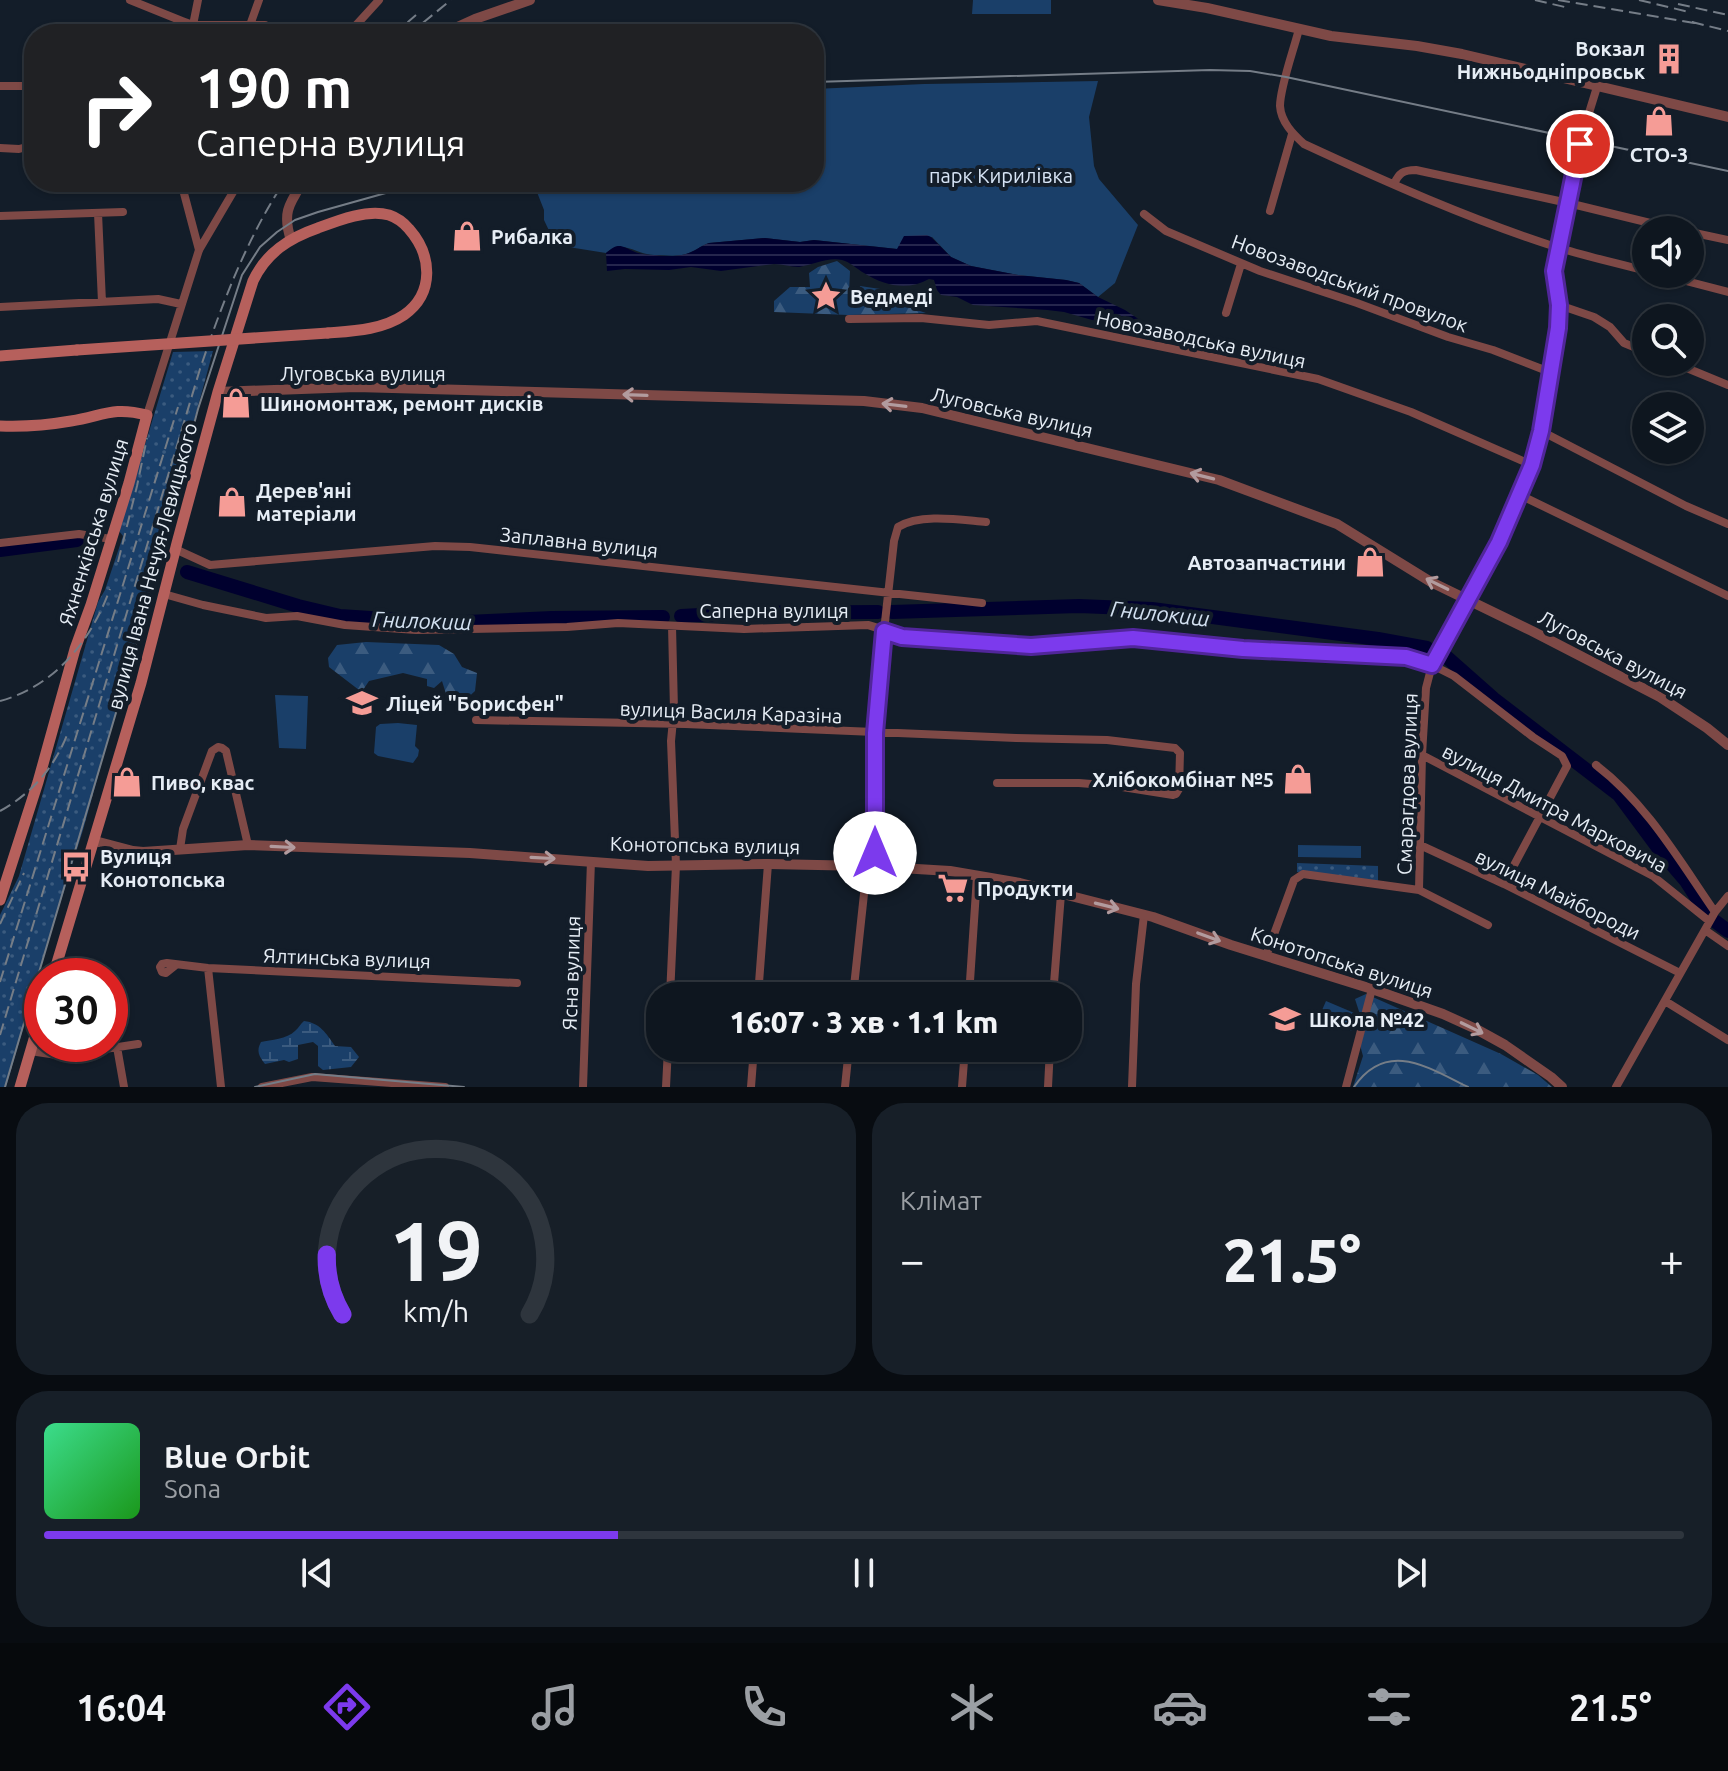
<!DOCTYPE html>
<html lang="uk">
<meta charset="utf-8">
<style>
:root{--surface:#0e161f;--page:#171f28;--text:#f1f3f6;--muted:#9b9fa4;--line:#2e353d;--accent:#7c3aed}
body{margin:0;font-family:Ubuntu,sans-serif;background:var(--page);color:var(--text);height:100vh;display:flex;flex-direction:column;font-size:30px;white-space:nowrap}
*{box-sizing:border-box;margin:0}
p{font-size:26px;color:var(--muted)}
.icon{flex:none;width:44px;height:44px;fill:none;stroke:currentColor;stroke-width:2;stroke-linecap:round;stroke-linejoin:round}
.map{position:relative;height:1087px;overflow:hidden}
.drawer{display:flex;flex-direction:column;gap:16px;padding:16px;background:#080c11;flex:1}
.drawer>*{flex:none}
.banner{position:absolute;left:24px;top:24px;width:800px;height:168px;border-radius:32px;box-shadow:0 2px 6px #0004,0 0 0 2px var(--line);background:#202124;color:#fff;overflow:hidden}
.tools{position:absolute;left:1632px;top:216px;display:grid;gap:16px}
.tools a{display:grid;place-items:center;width:72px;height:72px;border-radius:50%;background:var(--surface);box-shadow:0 2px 6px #0004,0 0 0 2px var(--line);font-size:40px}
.speed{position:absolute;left:24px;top:958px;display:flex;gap:16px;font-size:40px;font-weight:700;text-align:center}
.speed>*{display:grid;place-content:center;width:104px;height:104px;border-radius:50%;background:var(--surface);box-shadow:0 2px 6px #0004,0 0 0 2px var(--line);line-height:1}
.speed .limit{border:12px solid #d22;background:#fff;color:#111}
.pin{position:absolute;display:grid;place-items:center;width:68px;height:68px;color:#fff;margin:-34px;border:4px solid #fff;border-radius:50%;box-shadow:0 2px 8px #0007}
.me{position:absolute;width:88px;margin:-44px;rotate:0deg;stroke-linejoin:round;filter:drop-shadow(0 0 6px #0008)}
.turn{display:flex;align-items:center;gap:28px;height:168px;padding:0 40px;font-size:36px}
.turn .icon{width:104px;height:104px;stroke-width:2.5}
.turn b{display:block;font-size:56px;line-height:68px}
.big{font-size:60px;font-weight:800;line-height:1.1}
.drawer .card{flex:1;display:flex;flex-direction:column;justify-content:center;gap:12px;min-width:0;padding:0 28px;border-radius:32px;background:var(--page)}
.drawer .dial{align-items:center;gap:0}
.dial svg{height:208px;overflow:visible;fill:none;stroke:var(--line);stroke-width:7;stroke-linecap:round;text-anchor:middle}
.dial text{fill:var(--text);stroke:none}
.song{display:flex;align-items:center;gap:24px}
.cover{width:96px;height:96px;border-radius:12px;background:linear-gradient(135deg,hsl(150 70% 55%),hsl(120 70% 35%))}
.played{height:8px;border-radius:4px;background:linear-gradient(90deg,var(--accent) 35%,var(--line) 35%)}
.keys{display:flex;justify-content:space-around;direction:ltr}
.heat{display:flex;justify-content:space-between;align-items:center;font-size:44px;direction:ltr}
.drawer .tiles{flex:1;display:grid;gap:16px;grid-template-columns:1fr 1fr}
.card:last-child{grid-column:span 2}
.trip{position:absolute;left:646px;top:982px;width:436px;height:80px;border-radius:32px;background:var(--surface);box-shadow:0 2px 6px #0004,0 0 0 2px var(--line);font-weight:800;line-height:80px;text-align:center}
.tabs{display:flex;height:128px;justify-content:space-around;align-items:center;background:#06090c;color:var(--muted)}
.tabs .icon{width:56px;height:56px}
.tabs .current{color:var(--accent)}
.tabs b{font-size:36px;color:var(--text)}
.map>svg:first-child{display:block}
.grass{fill:url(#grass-dots)}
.forest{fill:url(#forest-firs)}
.wetland{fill:url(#wetland-marsh)}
.park{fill:#1a3f69}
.water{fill:url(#water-rules)}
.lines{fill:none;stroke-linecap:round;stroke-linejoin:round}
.river{stroke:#00002e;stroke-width:14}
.minor{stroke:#7e4946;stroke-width:8}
.tertiary{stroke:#7e4946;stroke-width:10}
.secondary{stroke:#b6605c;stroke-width:11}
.tram{stroke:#757d87;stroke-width:2}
.rail{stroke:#757d87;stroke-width:2;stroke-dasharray:12 6;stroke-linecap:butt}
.secondary-bridge{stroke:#b6605c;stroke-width:11}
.oneway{stroke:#b29b9e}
.route-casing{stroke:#51269a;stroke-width:20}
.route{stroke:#7c3aed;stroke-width:14}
.labels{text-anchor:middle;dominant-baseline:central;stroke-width:8;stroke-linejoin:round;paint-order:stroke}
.poi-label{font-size:20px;font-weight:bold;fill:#e6edf5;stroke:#131d29;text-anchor:start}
.park-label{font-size:20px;fill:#d8e5f6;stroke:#131d29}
.street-label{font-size:20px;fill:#e6edf5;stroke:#131d29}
.water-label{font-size:22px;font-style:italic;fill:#d3e1f1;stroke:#131d29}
</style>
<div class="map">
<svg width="1728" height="1087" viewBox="0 0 1728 1087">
<defs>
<pattern id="grass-dots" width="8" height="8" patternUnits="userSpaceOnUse" patternTransform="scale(2)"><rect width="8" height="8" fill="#1a3f69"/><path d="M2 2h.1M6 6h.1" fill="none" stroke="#3b5b7f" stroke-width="1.8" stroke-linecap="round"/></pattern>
<pattern id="forest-firs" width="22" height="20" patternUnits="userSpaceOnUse" patternTransform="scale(2)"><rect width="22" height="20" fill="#1a3f69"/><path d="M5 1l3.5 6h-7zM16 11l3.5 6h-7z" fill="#3b5b7f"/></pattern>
<pattern id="wetland-marsh" width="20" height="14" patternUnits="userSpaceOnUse" patternTransform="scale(2)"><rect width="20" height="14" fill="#1a3f69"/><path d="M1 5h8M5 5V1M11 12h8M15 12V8" fill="none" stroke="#3b5b7f"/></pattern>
<pattern id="water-rules" width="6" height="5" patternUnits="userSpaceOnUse" patternTransform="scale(2)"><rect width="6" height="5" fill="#00002e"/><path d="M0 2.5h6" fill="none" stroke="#25264d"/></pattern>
</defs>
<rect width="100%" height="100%" fill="#131d29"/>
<path class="grass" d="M213,351L153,572L141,621L83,830L52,929L6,1087H0V915L19,876L98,602L105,590L123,536L119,531L173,352Z
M1297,863L1378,866V881L1297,872Z"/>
<path class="forest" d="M837,261L850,271L849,295L852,298L859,292L860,286L887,290L908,307L926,313L848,315L774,312V301L790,287H810L809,273L818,267Z
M366,642L439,645L454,654L462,667L477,673L475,691L462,703L447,697L442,681L434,688L427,686V679L403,673L369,681L363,690H359L329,667L328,658L337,645Z
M1366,994L1501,1054L1538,1075L1552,1087H1353L1363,1056L1360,1045L1365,1030L1355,999Z"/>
<path class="wetland" d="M304,1021C320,1023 326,1033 335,1046L351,1047L359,1057L351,1067L323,1070L318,1066V1046L313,1042L298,1045V1059L289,1062L284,1060L265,1064C259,1056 256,1051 261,1042C271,1040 287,1039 295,1031C299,1028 300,1024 304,1021Z"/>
<path class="park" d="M973,0H1051V14H972Z
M1098,81L1089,117L1094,166L1099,179L1138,225L1115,283L1098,297L1079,283L1066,280L1018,275L971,266L951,257L932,237L897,249L814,240L800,242L765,238L709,243C700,246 694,252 686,254C677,257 663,255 654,255C634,254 624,239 606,253L562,246L552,237L544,220V210L533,182H814V89L924,84Z
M275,695L308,696L306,749L279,748Z
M398,723L417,725L415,746L419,750L418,756L413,763L378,756L374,753L376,727L380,724Z
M1298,845L1361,846V858L1298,857Z
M1326,1001L1359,1015L1352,1031L1319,1017Z"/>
<path class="water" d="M927,235L931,237L951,257L971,266L1018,275L1066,280L1079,283L1098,297L1125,310L1140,320L1143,325L1140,327L1124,326L1119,323L1092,320L1064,312L1047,310L973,305L957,297L941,295L937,290L934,280L929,279C908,291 884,286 864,273C857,269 850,262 842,260C827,257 813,265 799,267C790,267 783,264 774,264L721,271L691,267L669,270L625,269L607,271L606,253C619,242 621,246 635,252C640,254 648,255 653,255C662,256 677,257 686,254C694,252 700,246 709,243L765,238L800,242L814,240L897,249L904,236Z"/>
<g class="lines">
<path class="river" d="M0,550L77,540
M187,572L298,606L340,616L445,623L552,618L663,617
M892,612L1079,606L1152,609L1378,639L1427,648
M681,616L738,613L878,612
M1442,653L1494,699L1619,795L1662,853L1686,881L1704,909
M1716,922L1728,931"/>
<path class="minor" d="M130,0L182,21L176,34
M182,21L193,25H265
M193,25L198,0
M250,25L259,0
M1299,29C1294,49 1280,87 1280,106C1281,122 1293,134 1304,144C1386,182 1469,219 1556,247C1585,256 1616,263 1646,271
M348,34L379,0
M0,86H34
M0,148L19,149L34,145
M181,182L199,250
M1394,184C1399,173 1403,170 1416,170L1568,203L1679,230
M1270,211L1292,134
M98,213L102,302
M1144,214L1166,231L1260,271L1357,303L1448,337L1493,350L1542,369L1551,367
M0,216L123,212
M1690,232L1728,240
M1659,274L1728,292
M1559,305L1594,317L1610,327L1624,343L1646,352
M0,307L158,299L181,304
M1226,313L1241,264
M849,319L921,318L989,325L1037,321L1318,379L1411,412L1532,465
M1672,362L1728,385
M147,415L199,250L239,182
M1541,431L1686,506L1728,524
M1520,495L1728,596
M0,543L79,534L111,539
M175,549L210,565L435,546L470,547L982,603
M164,594L203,605L266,618L297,616L345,625L416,630L567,627L618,623L744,629L868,625C880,628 890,634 902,637L1031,646L1133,638L1243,649L1406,657L1432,665L1454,676L1533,737L1562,756L1567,766L1504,884
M476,720L685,724L1016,738L1107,740L1175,748L1180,753L1179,789L1176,794L1173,795L1116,786L1079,783H997
M1422,755L1653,876L1709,921
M1596,765C1647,804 1679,860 1715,912
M1420,845L1504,884L1680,973
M180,849L183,829L212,751L218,747L222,748L226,751L248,845
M1419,890L1422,755L1426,688L1432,665L1499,542L1532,465L1541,431L1558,328L1559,305L1554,271L1580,142L1597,87
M1705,930L1728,946
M1266,956L1294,880L1303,874L1419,890L1488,925
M176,965L166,973L162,972L160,967L162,964L167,963L208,968L517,983
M208,968L221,1087
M854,988L947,996
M670,996L676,865L671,741L674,710L672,626
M758,996L768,864
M853,996L867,866L875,853V733L884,631L894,541L898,527C921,513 961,520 986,522
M969,996L977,876
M1053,996L1061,894
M1665,1001L1728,1040
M117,1047L124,1087
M30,1051L57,1055L85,1052L138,1044
M262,1087L312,1077L445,1087
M583,1087L591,861
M666,1087L668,1048
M751,1087L754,1048
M845,1087L849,1048
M962,1087L965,1048
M1048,1087L1050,1048
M1132,1087L1136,984L1144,915
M1346,1087L1372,989
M1616,1087L1715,912L1728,896"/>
<path class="tertiary" d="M1158,0L1207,8L1331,36L1417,46L1462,54L1728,117
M442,34L475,19L530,0
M291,240C282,213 289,204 303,182
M218,392L356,387L864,401L922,408L1219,480L1337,524L1431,582L1532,631L1660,697L1707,728L1728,745
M95,841L133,851L143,852L248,845L470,853L648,866L768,864L867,866L950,871L1020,883L1153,917L1231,945L1372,989L1443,1014L1476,1029L1505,1045L1551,1077L1562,1087"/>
<path class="secondary" d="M0,356L77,350
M0,426C23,427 48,425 71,421C103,416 112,406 147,415L129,483L91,605L75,649L38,782L0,900
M53,976L141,683L177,543L218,392L253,281C266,253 289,238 318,228C339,220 367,209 389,215C398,218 404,223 409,229C432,255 435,293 404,315C382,330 353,331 328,333
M20,1087L42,1012"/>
<path class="tram" d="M814,82L1210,70L1250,71L1286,77L1728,171
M5,1087L134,652L198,409L242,275L260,247L277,232L295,220L318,212L425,182
M255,1087L315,1074L464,1087
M1354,1087C1387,1039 1429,1068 1468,1087"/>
<path class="rail" d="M1535,0L1569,8
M1558,0L1700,24
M1639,0L1689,12
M1678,4L1728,15
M1692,22L1728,31
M394,34L416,15
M409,34L451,0
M118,562L137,486L147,438
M0,701C55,686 91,641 110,589
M0,811C31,794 54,768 67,735
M0,924L24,873
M0,982L178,407
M0,1035L200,369C222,304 246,240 284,182"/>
<path class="secondary-bridge" d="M77,350L328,333"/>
</g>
<defs><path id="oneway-shaft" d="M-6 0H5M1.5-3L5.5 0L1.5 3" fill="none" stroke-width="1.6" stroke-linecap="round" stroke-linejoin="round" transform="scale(2)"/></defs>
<g class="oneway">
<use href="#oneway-shaft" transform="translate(635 395) rotate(-178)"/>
<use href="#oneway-shaft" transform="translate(894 405) rotate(-173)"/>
<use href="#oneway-shaft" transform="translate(1202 476) rotate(-166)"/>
<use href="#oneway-shaft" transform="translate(1437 584) rotate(-154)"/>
<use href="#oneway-shaft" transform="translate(283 847) rotate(3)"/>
<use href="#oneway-shaft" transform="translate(543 858) rotate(3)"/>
<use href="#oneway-shaft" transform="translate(1107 906) rotate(14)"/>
<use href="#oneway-shaft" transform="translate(1209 937) rotate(20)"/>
<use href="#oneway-shaft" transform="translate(1472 1028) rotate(26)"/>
</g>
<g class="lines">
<g class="route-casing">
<path id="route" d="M875,853V733L884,631L902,637L1031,646L1133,638L1243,649L1406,657L1432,665L1499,542L1532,465L1541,431L1558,328L1559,305L1554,271L1580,144"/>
</g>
<use href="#route" class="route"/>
</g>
<defs>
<g id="building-bare" transform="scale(2.4)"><path d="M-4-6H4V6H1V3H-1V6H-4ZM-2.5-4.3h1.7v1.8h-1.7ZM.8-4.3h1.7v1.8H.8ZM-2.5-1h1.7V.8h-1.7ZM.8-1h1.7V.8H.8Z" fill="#f59c96" stroke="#131d29" stroke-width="2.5" paint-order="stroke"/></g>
<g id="shop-bare" transform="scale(2.4)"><path d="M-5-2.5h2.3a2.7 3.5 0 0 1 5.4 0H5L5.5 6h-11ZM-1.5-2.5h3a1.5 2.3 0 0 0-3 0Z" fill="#f59c96" stroke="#131d29" stroke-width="2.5" paint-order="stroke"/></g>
<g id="sight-bare" transform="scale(2.4)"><path d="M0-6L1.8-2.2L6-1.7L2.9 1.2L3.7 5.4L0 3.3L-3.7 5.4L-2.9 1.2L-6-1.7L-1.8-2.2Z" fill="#f59c96" stroke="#131d29" stroke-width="2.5" paint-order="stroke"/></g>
<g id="school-bare" transform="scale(2.4)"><path d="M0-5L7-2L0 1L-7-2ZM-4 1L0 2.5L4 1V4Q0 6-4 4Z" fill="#f59c96" stroke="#131d29" stroke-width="2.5" paint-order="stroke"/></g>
<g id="bus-bare" transform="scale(2.4)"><path d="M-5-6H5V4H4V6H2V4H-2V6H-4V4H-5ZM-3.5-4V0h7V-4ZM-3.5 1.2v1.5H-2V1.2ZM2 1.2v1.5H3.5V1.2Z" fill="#f59c96" stroke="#131d29" stroke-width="2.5" paint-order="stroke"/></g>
<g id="supermarket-bare" transform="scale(2.4)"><path d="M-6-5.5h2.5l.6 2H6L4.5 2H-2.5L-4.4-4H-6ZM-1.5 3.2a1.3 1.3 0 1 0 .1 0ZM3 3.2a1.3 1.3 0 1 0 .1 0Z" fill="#f59c96" stroke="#131d29" stroke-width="2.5" paint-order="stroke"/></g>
</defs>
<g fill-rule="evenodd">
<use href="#building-bare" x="1669" y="59"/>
<use href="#shop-bare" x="1659" y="121"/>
<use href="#shop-bare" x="467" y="236"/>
<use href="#sight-bare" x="826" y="296"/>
<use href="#shop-bare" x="236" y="403"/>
<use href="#shop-bare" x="232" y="502"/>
<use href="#shop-bare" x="1370" y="562"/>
<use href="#school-bare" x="362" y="703"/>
<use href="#shop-bare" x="1298" y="779"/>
<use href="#shop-bare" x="127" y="782"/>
<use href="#bus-bare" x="76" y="867"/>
<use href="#supermarket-bare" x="953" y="888"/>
<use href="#school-bare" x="1285" y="1019"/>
</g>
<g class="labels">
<g class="poi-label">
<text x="1645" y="48" text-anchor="end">Вокзал<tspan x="1645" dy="23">Нижньодніпровськ</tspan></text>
<text x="1659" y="154" text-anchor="middle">СТО-3</text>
<text x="491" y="236">Рибалка</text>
<text x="850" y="296">Ведмеді</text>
<text x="260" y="403">Шиномонтаж, ремонт дисків</text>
<text x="256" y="490">Дерев'янi<tspan x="256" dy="23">матерiали</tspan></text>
<text x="1346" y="562" text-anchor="end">Автозапчастини</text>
<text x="386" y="703">Ліцей "Борисфен"</text>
<text x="1274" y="779" text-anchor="end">Хлібокомбінат №5</text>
<text x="151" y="782">Пиво, квас</text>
<text x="100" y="856">Вулиця<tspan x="100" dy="23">Конотопська</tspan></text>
<text x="977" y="888">Продукти</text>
<text x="1309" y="1019">Школа №42</text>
</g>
<g class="park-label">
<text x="1001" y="175">парк Кирилівка</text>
</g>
<g class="street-label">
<text transform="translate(1350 283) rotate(20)">Новозаводський провулок</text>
<text transform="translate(1201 339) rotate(12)">Новозаводська вулиця</text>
<text x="363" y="373">Луговська вулиця</text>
<text transform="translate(1012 412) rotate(13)">Луговська вулиця</text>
<text transform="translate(93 532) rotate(-73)">Яхненківська вулиця</text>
<text transform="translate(579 542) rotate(6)">Заплавна вулиця</text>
<text transform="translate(152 566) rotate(-75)">вулиця Івана Нечуя-Левицького</text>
<text x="774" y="610">Саперна вулиця</text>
<text transform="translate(1613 654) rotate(28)">Луговська вулиця</text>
<text transform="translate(731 712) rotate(2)">вулиця Василя Каразіна</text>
<text transform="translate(1407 784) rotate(-88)">Смарагдова вулиця</text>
<text transform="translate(1555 808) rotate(28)">вулиця Дмитра Марковича</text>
<text transform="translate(705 845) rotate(1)">Конотопська вулиця</text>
<text transform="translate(1558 894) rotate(26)">вулиця Майбороди</text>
<text transform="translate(347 958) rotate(2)">Ялтинська вулиця</text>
<text transform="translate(1342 962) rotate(18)">Конотопська вулиця</text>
<text transform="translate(571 973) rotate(-88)">Ясна вулиця</text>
</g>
<g class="water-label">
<text transform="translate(1160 613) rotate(6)">Гнилокиш</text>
<text transform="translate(422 620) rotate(2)">Гнилокиш</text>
</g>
</g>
</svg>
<div class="tools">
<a><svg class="icon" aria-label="sound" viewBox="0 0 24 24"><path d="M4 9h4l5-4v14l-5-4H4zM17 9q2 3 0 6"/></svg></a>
<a><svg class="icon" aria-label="search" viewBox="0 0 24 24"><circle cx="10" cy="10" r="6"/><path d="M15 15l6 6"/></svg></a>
<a><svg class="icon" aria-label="layers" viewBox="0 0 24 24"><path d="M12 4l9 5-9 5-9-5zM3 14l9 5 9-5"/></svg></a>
</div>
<div class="speed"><div class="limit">30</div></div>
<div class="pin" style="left:1580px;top:144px;background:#d93025"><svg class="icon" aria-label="arrive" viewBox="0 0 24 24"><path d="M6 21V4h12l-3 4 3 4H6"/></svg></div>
<svg class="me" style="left:875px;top:853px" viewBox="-20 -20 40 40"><circle r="19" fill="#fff"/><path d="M0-13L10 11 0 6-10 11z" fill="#7c3aed"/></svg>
<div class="trip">16:07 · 3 хв · 1.1 km</div>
<div class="banner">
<div class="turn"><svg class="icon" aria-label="right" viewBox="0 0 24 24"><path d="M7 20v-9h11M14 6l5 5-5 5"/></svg><div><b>190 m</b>Саперна вулиця</div></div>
</div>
</div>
<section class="drawer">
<div class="tiles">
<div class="card dial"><svg viewBox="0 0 100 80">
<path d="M14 69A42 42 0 1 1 86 69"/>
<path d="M14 69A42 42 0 0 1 8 46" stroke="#7c3aed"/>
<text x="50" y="56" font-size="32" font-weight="700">19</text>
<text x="50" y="72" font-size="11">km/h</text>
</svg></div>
<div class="card"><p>Клімат</p>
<div class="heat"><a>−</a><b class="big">21.5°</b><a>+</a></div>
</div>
<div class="card">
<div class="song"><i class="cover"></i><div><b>Blue Orbit</b><p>Sona</p></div></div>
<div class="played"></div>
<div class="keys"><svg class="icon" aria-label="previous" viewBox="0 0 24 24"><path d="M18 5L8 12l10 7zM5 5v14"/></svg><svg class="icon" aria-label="pause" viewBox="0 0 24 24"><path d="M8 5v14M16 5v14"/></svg><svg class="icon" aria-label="next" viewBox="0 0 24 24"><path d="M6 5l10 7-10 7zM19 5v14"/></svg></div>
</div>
</div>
</section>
<nav class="tabs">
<b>16:04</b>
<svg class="icon current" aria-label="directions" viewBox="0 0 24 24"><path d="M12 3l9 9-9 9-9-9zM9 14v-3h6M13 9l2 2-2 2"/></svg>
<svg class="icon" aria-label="music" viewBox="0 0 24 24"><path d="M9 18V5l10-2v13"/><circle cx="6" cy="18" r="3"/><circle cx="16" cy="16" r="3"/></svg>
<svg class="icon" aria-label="phone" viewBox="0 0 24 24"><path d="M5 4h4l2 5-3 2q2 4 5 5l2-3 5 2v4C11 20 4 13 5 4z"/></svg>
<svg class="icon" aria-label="climate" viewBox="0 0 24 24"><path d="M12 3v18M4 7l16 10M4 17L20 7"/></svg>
<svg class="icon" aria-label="car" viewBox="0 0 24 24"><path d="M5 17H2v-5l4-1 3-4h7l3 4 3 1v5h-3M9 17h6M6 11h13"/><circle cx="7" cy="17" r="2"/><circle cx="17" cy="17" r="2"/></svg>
<svg class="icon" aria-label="filters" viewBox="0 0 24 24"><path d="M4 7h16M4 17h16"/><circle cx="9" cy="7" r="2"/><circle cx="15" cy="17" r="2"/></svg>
<b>21.5°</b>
</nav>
